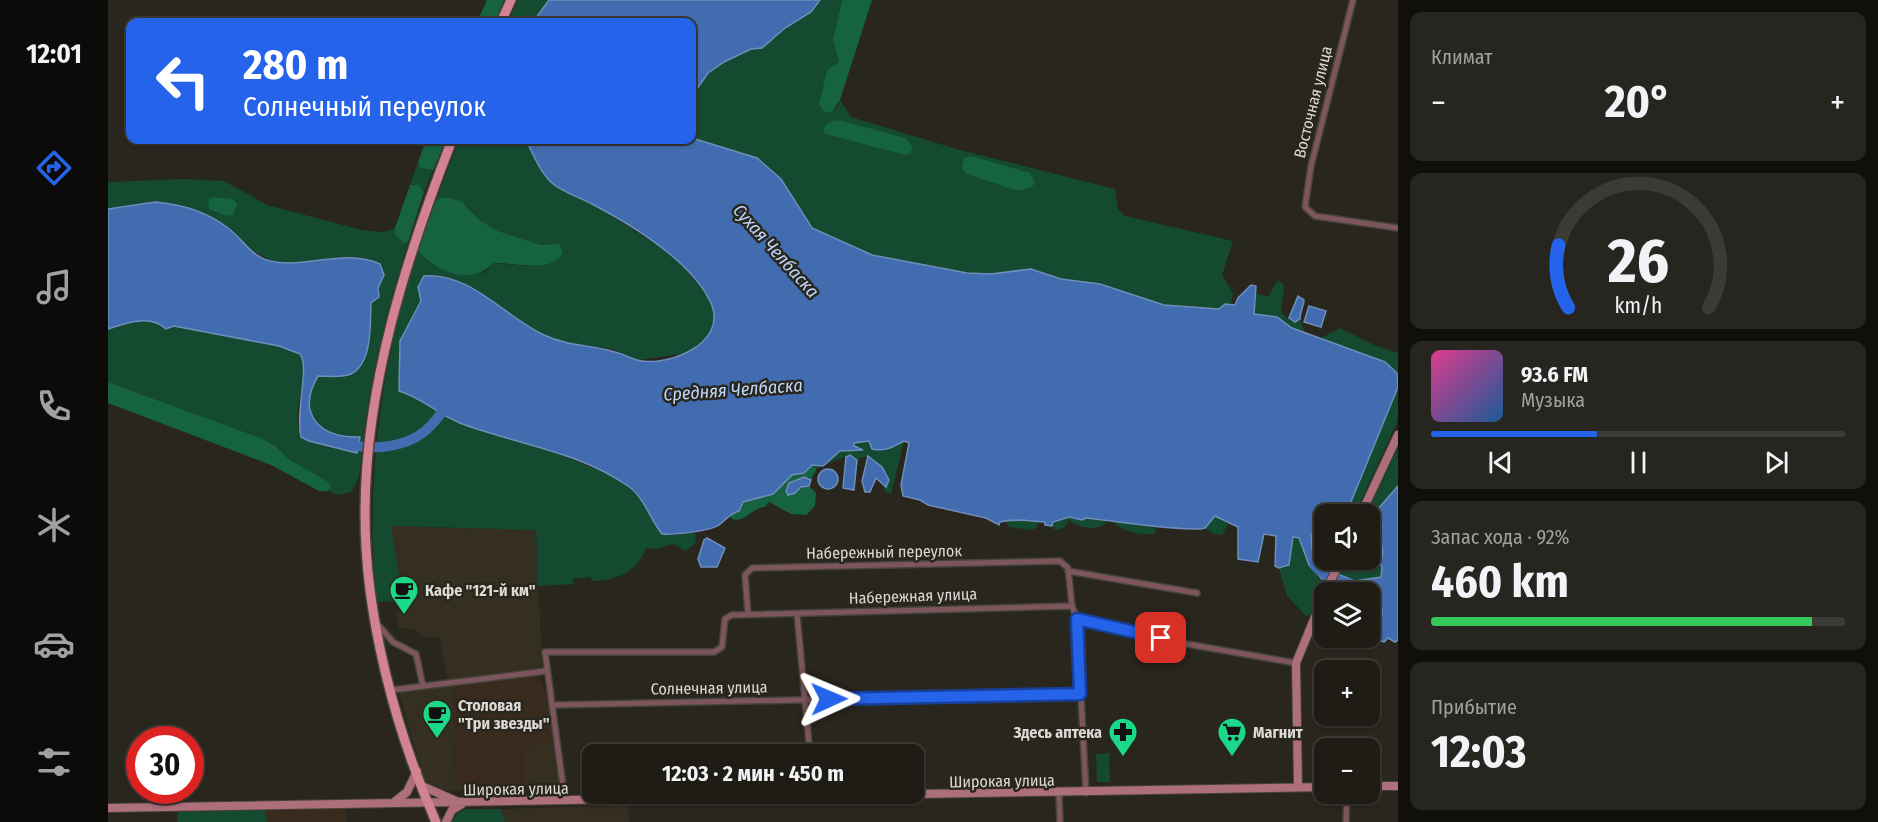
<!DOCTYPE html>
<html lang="ru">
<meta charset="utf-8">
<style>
:root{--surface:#1f1c16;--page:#27251f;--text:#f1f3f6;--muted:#a1a1a1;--line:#3c3a35;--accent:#2563eb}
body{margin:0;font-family:"Fira Sans Condensed",sans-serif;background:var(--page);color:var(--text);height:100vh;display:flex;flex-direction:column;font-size:22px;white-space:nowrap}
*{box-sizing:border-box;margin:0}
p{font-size:20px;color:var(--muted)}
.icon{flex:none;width:33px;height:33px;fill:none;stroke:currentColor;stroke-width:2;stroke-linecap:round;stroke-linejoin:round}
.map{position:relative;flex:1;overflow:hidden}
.side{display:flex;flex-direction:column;gap:12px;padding:12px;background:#110f0c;width:480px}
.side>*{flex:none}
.hud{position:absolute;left:18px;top:18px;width:570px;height:126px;border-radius:12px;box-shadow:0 2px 4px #0004,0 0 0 2px var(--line);background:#2563eb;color:#fff;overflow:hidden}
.buttons{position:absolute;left:1206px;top:504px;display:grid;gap:12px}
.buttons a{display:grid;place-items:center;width:66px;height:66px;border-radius:12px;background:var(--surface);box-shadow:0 2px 4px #0004,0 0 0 2px var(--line);font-size:30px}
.speed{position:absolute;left:18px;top:726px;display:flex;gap:12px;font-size:30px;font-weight:700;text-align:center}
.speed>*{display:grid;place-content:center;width:78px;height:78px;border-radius:50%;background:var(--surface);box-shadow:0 2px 4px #0004,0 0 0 2px var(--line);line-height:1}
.speed .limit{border:9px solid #d22;background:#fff;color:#111}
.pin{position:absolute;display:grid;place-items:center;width:51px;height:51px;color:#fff;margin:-26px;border-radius:12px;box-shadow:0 3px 9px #0006}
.me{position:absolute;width:66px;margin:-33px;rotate:89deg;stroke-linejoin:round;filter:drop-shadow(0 0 4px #0008)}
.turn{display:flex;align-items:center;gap:21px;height:126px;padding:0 18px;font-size:27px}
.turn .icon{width:78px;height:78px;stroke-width:2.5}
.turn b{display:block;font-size:42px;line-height:51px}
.big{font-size:45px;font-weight:700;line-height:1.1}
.side .card{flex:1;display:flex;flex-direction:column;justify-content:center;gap:9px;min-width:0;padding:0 21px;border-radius:12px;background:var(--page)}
.side .dial{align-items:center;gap:0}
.dial svg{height:156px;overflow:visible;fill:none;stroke:var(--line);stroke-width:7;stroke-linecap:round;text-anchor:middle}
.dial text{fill:var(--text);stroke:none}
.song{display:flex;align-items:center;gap:18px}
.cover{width:72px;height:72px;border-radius:9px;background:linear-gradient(135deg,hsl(330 70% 55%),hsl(210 70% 35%))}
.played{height:6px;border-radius:3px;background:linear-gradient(90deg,var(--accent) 40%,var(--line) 40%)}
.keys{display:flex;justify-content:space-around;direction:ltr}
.heat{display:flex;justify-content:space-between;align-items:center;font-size:33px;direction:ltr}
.charge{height:9px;border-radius:4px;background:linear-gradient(90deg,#34c759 92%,var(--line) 0)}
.trip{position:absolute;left:474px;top:744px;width:342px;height:60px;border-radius:12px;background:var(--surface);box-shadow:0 2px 4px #0004,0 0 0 2px var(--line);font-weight:700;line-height:60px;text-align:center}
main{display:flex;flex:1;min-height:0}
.menu{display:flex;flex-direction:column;width:108px;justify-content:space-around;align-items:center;background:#0c0b09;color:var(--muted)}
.menu .icon{width:42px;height:42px}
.menu .on{color:var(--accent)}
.menu b{font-size:27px;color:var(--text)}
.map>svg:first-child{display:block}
.built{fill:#352f21}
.industrial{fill:#382b1e}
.green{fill:#134a30}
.forest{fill:#156340}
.water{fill:#416cb0;stroke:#708dbb;stroke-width:1.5}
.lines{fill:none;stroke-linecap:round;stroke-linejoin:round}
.river{stroke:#416cb0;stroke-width:10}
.street-casing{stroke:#46433b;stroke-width:8}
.secondary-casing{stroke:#46433b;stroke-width:10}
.primary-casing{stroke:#46433b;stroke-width:12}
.street{stroke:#7c565c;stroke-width:5}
.secondary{stroke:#ad6f7b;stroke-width:8}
.primary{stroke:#d28392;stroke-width:9}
.route-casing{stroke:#184099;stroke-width:15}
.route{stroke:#2563eb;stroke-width:10}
.labels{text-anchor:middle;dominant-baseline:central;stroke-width:5;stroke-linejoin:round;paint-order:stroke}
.street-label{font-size:16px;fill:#dcdad5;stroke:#29261e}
.poi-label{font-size:16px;font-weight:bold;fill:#dcdad5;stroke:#29261e;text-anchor:start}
.water-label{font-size:18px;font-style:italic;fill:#bed7fd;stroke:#29261e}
</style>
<main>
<nav class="menu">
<b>12:01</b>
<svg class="icon on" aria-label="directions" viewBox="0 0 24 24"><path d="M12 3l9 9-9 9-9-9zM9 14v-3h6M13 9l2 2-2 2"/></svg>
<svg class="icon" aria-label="music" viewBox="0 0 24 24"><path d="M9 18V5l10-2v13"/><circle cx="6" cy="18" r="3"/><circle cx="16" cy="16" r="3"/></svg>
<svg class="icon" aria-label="phone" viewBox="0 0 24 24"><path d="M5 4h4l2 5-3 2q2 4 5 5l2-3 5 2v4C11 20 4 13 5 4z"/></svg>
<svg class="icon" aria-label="climate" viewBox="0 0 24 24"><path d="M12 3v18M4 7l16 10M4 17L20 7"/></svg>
<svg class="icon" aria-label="car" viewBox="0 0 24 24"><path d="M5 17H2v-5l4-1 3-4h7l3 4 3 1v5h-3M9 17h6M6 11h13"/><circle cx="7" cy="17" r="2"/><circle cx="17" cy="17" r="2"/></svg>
<svg class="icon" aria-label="filters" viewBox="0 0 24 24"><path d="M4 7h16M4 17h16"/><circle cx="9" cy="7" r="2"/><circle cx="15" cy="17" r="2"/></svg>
</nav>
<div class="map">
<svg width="1290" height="822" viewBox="0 0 1290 822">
<rect width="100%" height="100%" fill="#29261e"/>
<path class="built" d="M283,526L428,530L434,667L340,680L331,637L319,638L304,629L291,628L288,612L300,610L299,601H295Z
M345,686L347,784L354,790H328L318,786L291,693Z
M447,743L452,790H416V744Z
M520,806L521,822H397L392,809Z"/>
<path class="industrial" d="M429,675L443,702L447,743L416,745V785H402V790H354L347,784L345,686Z
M237,808L239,822H159L157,810Z"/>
<path class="green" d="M410,0H441L425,22H400Z
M712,0H734L725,38L731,62L725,68L728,108L732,100L743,117L852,150L1007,189L1010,209L1017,216L1125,241L1114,275L1125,293L1123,305L1117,304L1111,309L1056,305L992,284L953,279L923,269L883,274L859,273L764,255L704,228L673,179L649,158L584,138V96L600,73L616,62L643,49L654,48L677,28L703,12Z
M351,140H418L444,183L484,204L558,250L576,267L602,300L608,317L604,333L591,346L575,354L529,360L501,348L461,345L434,334L349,281L330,275L316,276L310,287L313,301L292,341L291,391L313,398L330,412L383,433L424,444L501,474L522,487L533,500L554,534L566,535L584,531L587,533L588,543L577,551L566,544L549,549L538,548C529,572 510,580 485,581L482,577L465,579V584L430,586L428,530L283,526L295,601L268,602C257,480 273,368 309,251L321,262L376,273L386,263L419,266L435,264L445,243L433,245L390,231L373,221L359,206L336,197L328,200Z
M310,162L312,168L325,170L316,192L306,184L302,185Z
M77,179L116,181L159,205L254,230L274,232L287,228V235L296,243L300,242C280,307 263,372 255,439C252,457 255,478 243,492L230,495L220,491L223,487L182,460L166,445L153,438L0,382V329C18,323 42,314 58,328L66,326C91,331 175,341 192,354C210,368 172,424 200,441C203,442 242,451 249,453L252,437C211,437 188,414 210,375L228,377L243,374L251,366L262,333L263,303L276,275L272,264L236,257L184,263L164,261L47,202L0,209V182Z
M1170,280L1176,285L1173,312L1182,321L1191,322L1192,319L1197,333L1184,328L1169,317L1145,314L1148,293L1160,297Z
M1232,328L1268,346L1290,353V375L1285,367L1213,338Z
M1290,387V420L1247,514H1238Z
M755,440C781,445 767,455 796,441L783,494L777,492L775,484L778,487L779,474C771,464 762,451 749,460L742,455L709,468L704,465L715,466L732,451L755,450L745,446L746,443Z
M1290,447V486L1270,509L1274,529L1272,541C1277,549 1276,556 1271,563L1274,567L1273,577C1260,584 1244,581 1232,575L1239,560H1262V514H1259Z
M1107,516L1120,524L1114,535L1106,534L1097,528Z
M961,517L974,520L978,518L999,522C989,532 971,528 961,520L956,528L946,530L944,522Z
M897,520L930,522V526L924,530L901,527Z
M1006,521H1017L1047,528L1048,533C1036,536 1012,532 1006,521Z
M1215,530L1216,560H1227L1202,615L1198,616L1179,596L1171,568H1176L1185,537L1191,538L1197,557L1210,578H1214C1210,563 1204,550 1203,534L1214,535Z
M1257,587L1268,590C1274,611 1277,613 1262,630V610L1265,608L1262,592H1252Z
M1001,753L1002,782H989L988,754Z
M359,809H392L397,822H343L350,813Z
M157,810L159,822H69L70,812Z"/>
<path class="forest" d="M379,0H396L387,22H369Z
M734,0H764L732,100L723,112H717L711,105L719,70L731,62L725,39Z
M731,120L797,138L805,147L803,153L797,155L718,134L715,130C718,122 723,121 731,120Z
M318,140H338L325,170L312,168L310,162Z
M863,156L922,173L927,182L924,187L911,191L859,174L854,168L856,158Z
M302,185H311L316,192L300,242L296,243L287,235V228Z
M105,197L125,199L129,204L125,215L118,216L101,209L100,200Z
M336,197L353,201L373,221L390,231L433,245L451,243L455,253C444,274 404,262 386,263C361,287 331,272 309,251L328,200Z
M0,382L153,438L166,445L182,460L220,482L223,487L220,491H211L163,465L0,403Z
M704,465L709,468L703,480L700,477L690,489L701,486L708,493L707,506L698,515L683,514L661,502L657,507C643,508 638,523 624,519L621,514L631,511L635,502L665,494L684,475L696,473Z"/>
<path class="water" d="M441,0H712L703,12L677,28L654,48L643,49L616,62L600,73L584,96V22H425Z
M584,138L649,158L673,179L704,228L764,255L859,273L883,274L923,269L953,279L992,284L1056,305L1111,309L1117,304L1127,305L1130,298L1143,285L1148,286L1146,314L1169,317L1184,328L1277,362L1289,373L1290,387L1238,514H1216L1214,536L1203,534L1204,550L1214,566V579L1201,565L1191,538L1185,537L1181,565L1171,568L1167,566L1168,536L1156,534L1150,562L1130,559V527L1107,516L1097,528L1092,529C1053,529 1016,522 978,518L974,520L961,517L945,522L944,526L937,525V522C922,521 906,518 892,522L891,525L878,518L820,505L812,500L795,496L793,485L801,443L796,441C785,447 777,452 764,449L761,441L746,443V446L755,450L732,451L715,466L704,465L696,473L684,475L665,494L635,502L631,511C621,514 619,519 611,525C603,531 565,535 554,534C542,519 536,497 520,486C470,451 407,444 352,423C329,414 315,398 291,391L292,341L313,301L310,287L316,276C362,272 397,317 436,335C466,349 495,344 523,358C551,371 624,346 602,301C581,259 524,225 484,204C471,197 454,192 444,183C432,172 425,154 418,140Z
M47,202C72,204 99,212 120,228C135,239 142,256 162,261C198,269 236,248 272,264L276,275L270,288L271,297L263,303C262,322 265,363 243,374C234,378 221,376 210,376C188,414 211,438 252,437L249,453L201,441L193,437C187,412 202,367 192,354L171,346L66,326L58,329C42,314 18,323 0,329V209Z
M1190,296L1196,300C1196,306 1192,311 1192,319L1187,322L1181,318Z
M1201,306L1218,311L1213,327L1196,322Z
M742,455L749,460L746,490L735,488L738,457Z
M760,456L774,467L781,480L778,487L768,478L762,492H757L754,481Z
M710 479a10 10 0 1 1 20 0a10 10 0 1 1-20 0Z
M696,477L703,480L701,486L693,487L687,493L680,495L678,491L681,483Z
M1290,486V640L1287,642L1280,638L1276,642L1269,639V634L1262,630L1274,615V610L1266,606L1264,598L1267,590L1257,587L1252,592H1233L1226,587L1232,575L1247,581L1273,577L1274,567L1271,563C1279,552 1273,545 1269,534L1274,528L1270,509Z
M599,538L617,548L609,567H593L590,559L596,540Z"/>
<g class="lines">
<path class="river" d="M238,443C262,451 295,448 316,432C325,425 333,413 341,404
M1206,563C1211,574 1231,583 1243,584"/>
<g class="street-casing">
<path id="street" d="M1245,0L1203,166L1197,207L1207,216L1290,228
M960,571L1089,593
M640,614L637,575L644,568L952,561L960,568L964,606
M689,614L702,754
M969,619L978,793
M270,625L285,642L308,654L315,686
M284,690L438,671
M446,705L972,694
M951,793L952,822
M457,801L437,652H606L614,647L617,619L624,615L964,606L969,619L1073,643L1188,663
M1238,822L1239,794"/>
</g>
<g class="secondary-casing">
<path id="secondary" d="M1253,514L1290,435
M1217,592L1233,560
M314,786L348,801
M1262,786H1290
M1190,787L1188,663L1216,595
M285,803L299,792L309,771
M0,808L1216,787
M338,822L344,810L354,804"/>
</g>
<g class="primary-casing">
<path id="primary" d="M393,22L403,0
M328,822C287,729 257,616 257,514C257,386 298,258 344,140"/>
</g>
<use href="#street" class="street"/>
<use href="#secondary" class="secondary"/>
<use href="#primary" class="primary"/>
</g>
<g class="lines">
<g class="route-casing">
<path id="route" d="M721,699L972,694L969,619L1053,638"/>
</g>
<use href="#route" class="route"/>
</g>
<defs>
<g id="cafe-pin" transform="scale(1.5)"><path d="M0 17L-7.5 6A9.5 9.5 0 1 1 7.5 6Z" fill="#1bd988" stroke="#29261e"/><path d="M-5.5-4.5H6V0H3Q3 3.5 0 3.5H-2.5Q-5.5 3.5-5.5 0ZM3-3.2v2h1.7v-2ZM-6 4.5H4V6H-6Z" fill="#111"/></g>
<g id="pharmacy-pin" transform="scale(1.5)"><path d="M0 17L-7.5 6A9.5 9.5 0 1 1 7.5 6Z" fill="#1bd988" stroke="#29261e"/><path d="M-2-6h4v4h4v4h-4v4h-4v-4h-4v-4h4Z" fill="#111"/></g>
<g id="supermarket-pin" transform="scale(1.5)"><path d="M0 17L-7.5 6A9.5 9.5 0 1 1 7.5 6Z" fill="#1bd988" stroke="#29261e"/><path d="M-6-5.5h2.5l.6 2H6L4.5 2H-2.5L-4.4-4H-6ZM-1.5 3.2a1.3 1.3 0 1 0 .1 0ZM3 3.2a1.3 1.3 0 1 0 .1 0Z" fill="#111"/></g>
</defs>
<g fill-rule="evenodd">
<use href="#cafe-pin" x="296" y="590"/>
<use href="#cafe-pin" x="329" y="714"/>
<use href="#pharmacy-pin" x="1015" y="732"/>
<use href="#supermarket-pin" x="1124" y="732"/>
</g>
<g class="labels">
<g class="street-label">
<text transform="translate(1205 102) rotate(-76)">Восточная улица</text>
<text transform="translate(776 552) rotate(-1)">Набережный переулок</text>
<text transform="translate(805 596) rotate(-2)">Набережная улица</text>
<text transform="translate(601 688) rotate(-1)">Солнечная улица</text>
<text transform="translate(894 781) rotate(-1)">Широкая улица</text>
<text transform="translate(408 789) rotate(-1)">Широкая улица</text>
</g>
<g class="poi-label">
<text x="317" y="590">Кафе "121-й км"</text>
<text x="350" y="705">Столовая<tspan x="350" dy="18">"Три звезды"</tspan></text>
<text x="994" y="732" text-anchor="end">Здесь аптека</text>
<text x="1145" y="732">Магнит</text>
</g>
<g class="water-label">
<text transform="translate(668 251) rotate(48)">Сухая Челбаска</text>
<text transform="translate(625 390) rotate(-4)">Средняя Челбаска</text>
</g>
</g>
</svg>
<div class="buttons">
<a><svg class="icon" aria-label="sound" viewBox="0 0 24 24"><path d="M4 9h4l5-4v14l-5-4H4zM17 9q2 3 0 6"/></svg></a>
<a><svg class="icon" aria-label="layers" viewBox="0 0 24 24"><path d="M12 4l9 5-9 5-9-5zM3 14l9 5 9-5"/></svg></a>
<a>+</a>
<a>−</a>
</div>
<div class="speed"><div class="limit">30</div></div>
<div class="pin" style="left:1053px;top:638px;background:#d93025"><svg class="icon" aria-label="arrive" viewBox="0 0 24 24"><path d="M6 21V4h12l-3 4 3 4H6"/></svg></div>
<svg class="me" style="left:721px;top:699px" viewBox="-20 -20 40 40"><path d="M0-17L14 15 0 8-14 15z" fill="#2563eb" stroke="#fff" stroke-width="4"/></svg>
<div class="trip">12:03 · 2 мин · 450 m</div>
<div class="hud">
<div class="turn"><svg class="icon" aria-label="left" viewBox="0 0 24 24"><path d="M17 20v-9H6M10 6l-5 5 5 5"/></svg><div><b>280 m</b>Солнечный переулок</div></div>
</div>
</div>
<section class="side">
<div class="card"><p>Климат</p>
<div class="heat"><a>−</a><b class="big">20°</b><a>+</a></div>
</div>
<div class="card dial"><svg viewBox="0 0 100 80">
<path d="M14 69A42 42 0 1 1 86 69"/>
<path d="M14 69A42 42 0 0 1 9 37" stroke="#2563eb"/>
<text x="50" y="56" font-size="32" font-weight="700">26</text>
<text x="50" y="72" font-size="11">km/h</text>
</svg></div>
<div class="card">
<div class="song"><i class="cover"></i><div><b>93.6 FM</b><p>Музыка</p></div></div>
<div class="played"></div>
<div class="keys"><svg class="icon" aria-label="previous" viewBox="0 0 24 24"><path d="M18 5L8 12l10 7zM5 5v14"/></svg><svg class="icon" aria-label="pause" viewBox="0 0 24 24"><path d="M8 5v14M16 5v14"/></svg><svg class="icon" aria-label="next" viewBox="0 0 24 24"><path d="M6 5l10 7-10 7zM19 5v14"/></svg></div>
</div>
<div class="card"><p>Запас хода · 92%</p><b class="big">460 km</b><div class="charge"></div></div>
<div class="card"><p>Прибытие</p><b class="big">12:03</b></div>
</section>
</main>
